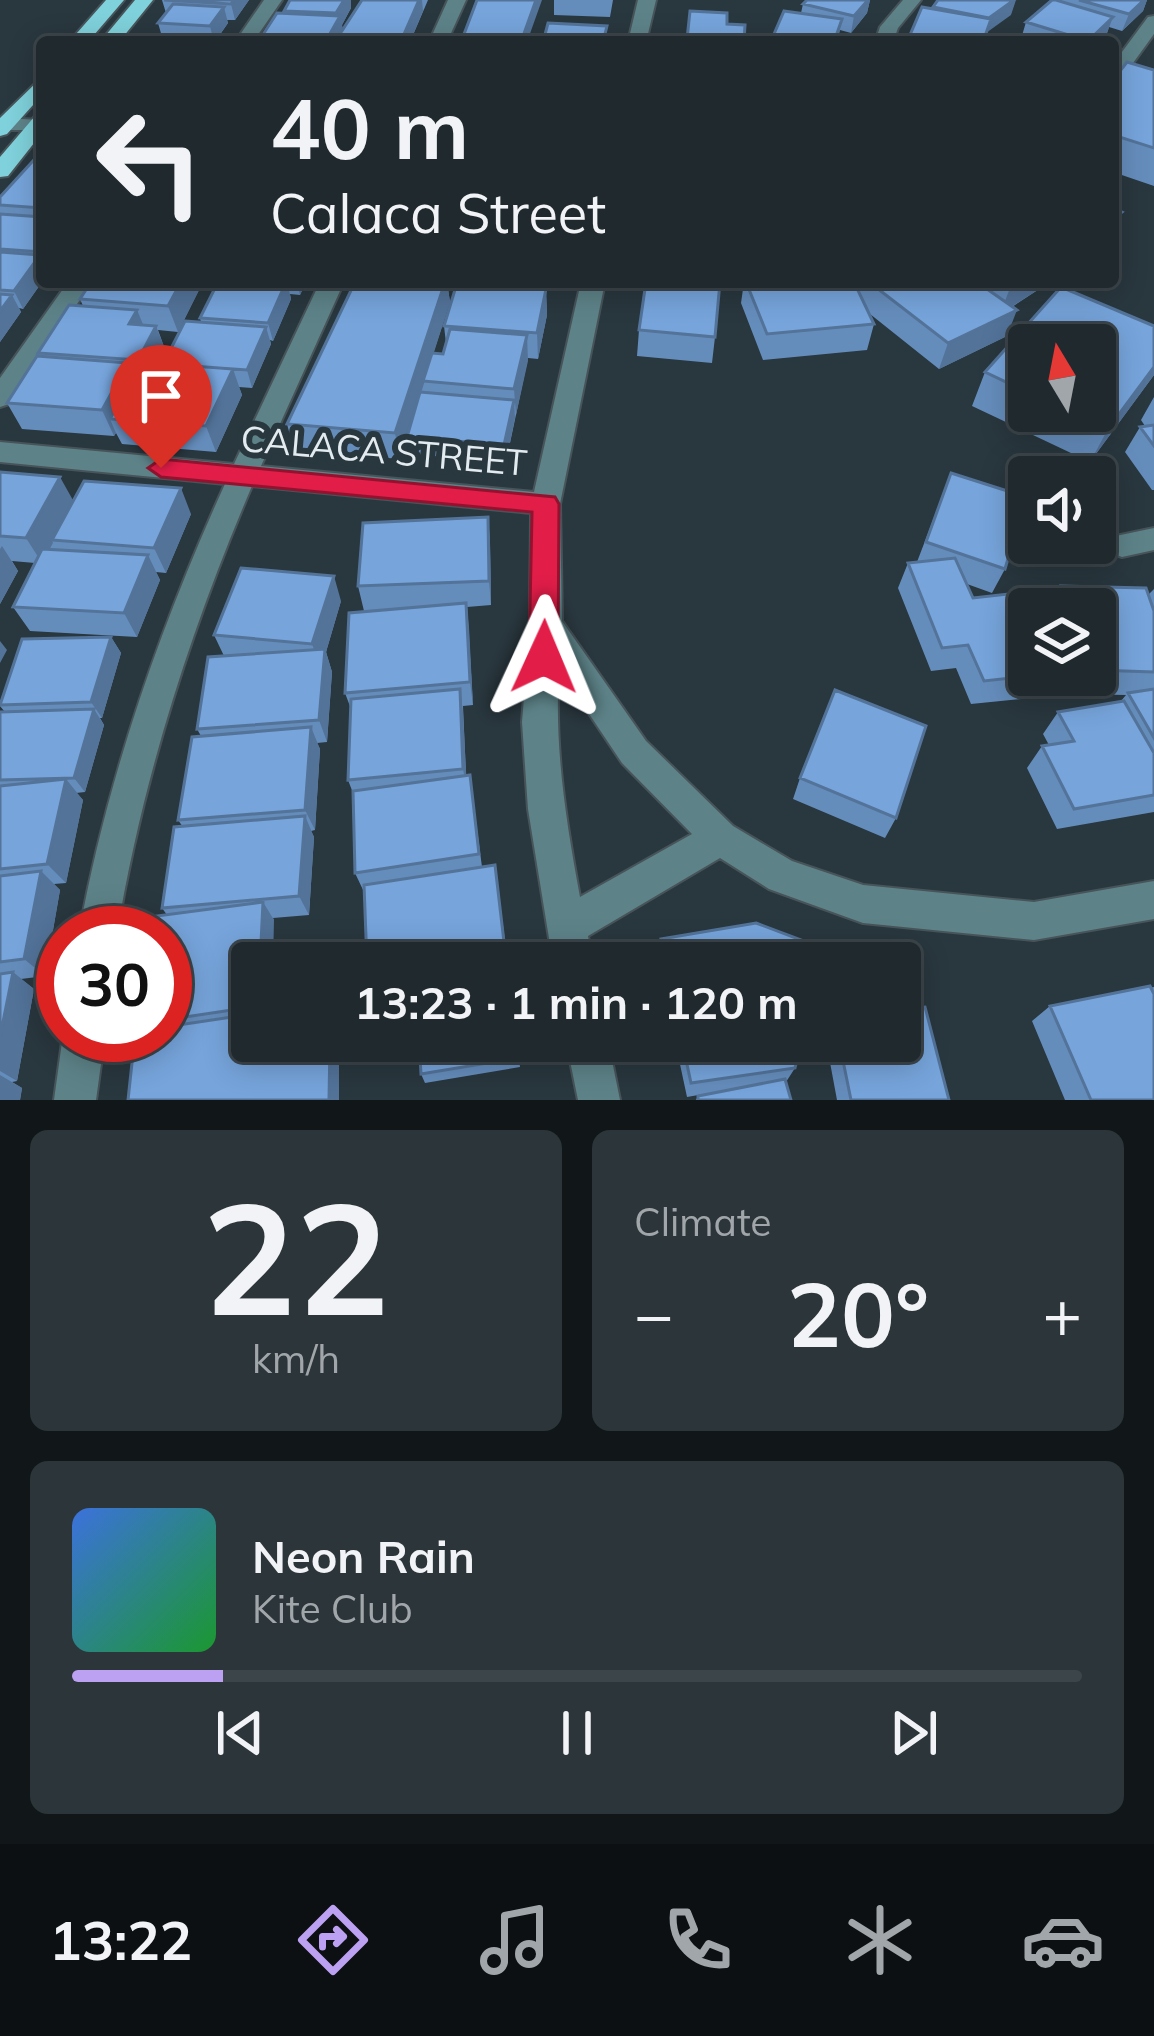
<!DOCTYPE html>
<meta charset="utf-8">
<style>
:root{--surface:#1f292e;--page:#2c353a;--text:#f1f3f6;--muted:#a1a6aa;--line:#3c454a;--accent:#bca0f2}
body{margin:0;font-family:Mulish,sans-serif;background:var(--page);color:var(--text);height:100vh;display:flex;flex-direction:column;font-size:45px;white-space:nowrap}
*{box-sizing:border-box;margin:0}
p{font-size:39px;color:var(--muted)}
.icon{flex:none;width:66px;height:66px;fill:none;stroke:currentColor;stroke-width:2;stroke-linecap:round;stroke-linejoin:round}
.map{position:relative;height:1100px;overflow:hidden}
.sheet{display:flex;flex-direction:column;gap:30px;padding:30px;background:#111719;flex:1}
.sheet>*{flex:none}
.hud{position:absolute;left:36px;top:36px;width:1083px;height:252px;border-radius:12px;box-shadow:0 6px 30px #0003,0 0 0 3px var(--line);background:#1f292e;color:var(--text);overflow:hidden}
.needle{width:78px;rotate:350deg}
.controls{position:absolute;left:1008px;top:324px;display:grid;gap:24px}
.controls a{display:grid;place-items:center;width:108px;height:108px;border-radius:12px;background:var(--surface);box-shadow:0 6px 30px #0003,0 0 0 3px var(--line);font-size:60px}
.speed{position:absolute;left:36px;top:906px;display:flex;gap:24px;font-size:60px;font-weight:700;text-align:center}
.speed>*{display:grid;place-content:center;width:156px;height:156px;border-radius:50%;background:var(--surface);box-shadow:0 6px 30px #0003,0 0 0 3px var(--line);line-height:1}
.speed .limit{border:18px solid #d22;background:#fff;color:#111}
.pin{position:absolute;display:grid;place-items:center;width:102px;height:102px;color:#fff;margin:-123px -51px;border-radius:50% 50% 50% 0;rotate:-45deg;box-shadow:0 0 12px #0007}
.pin .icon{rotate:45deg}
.me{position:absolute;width:132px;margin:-66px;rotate:1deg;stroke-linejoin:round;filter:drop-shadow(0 0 9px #0008)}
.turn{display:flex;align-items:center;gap:42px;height:252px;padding:0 36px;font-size:54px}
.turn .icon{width:156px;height:156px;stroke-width:2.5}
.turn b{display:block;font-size:84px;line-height:102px}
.big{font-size:90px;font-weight:700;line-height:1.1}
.sheet .widget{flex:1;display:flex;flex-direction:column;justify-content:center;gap:18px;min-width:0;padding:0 42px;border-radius:18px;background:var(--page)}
.sheet .dial{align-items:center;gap:0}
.dial b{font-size:156px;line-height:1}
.song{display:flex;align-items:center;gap:36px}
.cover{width:144px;height:144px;border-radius:18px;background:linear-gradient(135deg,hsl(220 70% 55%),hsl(130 70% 35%))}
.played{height:12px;border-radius:6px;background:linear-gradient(90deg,var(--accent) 15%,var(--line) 15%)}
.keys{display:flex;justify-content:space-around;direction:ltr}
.heat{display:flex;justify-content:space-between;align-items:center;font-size:66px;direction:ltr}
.sheet .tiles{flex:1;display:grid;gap:30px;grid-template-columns:1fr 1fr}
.widget:last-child{grid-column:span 2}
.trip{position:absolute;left:231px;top:942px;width:690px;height:120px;border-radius:12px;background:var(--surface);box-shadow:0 6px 30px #0003,0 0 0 3px var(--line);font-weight:700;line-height:120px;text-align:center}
.dock{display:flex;height:192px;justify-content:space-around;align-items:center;background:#0c1012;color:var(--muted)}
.dock .icon{width:84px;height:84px}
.dock .on{color:var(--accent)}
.dock b{font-size:54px;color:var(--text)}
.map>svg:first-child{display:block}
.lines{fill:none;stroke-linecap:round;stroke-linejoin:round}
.minor-casing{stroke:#47545a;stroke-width:4}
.major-casing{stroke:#47545a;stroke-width:4}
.minor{fill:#5d8388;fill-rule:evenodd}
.major{fill:#7fd1db;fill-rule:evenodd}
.wall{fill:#658dbc;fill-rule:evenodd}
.shaded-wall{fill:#537399}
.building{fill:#76a4db;stroke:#537399;stroke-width:3}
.route{fill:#e11d48;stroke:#92132f;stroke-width:3}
.labels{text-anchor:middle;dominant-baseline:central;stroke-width:12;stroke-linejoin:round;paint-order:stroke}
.street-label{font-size:36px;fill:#e2ebef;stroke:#29373e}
</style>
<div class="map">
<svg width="1154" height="1100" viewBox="0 0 1154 1100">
<rect width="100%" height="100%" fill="#29373e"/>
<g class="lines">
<g class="minor-casing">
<path id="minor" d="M264,0H282L253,42H235Z
M448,0H466L447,42H429Z
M638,0H656L646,42H628Z
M903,0H921L898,28L893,42H875L880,27Z
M1154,16V34L1120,81L1113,83V64L1148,17Z
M0,118L42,120V130H0Z
M68,282H92L9,404L0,407V378Z
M320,282H344L261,466L534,492L581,282H605L560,504L562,621L646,741L733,826L792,861L863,885L1034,902L1154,881V919L1034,940L863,923L769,889L720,858L588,936L593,963H553L528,809L522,722L530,624L531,513L252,486C190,631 143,777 117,933H79C108,776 159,629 225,484L0,462V442L234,464ZM559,669L622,763L692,834L580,897C566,821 554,747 559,669Z
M1154,528V550L1122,557L1111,553L1107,545L1111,537Z
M63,1035H105L96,1100H54Z
M566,1041H608L620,1100H578Z"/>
</g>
<g class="major-casing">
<path id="major" d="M106,0H124L88,42H69Z
M135,0H153L119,42H100Z
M42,77V95L7,134L0,136V118Z
M42,114V133L8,176L0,177V157L35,116Z"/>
</g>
<use href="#minor" class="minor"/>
<use href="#major" class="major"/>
</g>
<path class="wall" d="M162,0H249L235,20H227L228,23L215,42L163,40L158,23L166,13Z
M290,0H351V8L342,25L343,31L362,0H428L410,42H264L262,36L284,13Z
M554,0H613L610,17L554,15Z
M807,0H870L867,13L851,33L840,30L837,42H773L774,34L801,13L803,4Z
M1059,0H1147L1143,11L1122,31L1109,27L1107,33L1098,42H1031L1021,39L1026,22Z
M1154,70V186L1113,172V80Z
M42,151V282L23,309L19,308L21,312L0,342V197Z
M203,282L178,332L158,330L166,352L160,364H163L201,322L200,318L217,282H306L300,295L290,294L291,299L273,341L270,340L271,344L252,388L239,387L242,395L216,452L122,444L116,433L114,436L22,429L7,403L40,357L38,353L83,306L80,299Z
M355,282H447L450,302L433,354H443L446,343L444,326L527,288L546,289L547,315L538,359L528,358L506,462L410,454L407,437L411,423L400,459L294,450L287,424Z
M744,282H854L859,292L861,282H1050L1012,307L1007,336L939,369L870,314L874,324L867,350L763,360L741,303Z
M1061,287L1154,326V375L1090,462L972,406L985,372ZM1029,345H1095V411H1029Z
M639,330L715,337L712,363L637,356Z
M1154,397V490H1152L1125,452L1140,427L1145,426L1141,420Z
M0,472L73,500L191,514L166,573L156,572L160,580L137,637L30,631L13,607L35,563L12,561L18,571L0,604Z
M951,473L1005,569L992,593L967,584L973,598L1045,675L1031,698L971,704L956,668L931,671L898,588L908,563L917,562Z
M488,517L490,542L491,605L467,607L473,705L463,706L466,775H470L482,867L495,865L508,963H367L364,892L355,873L353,793L348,780L351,709L345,693L390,610L364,611L358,586Z
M1061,586L1148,595L1154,589V812L1057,829L1027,768L1042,746L1049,745L1043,734L1058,712L1121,701L1126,695L1071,694L1065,675H1095V609H1047Z
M341,601L326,652L332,672L327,742L317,743L320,749L315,830L311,831L314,837L309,915L273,918L274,920L252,963V1041H339V1100H128L165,1035V933L167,915L162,908L183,827L178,820L201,736L197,729L224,656L214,635Z
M111,637L121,653L102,718H100L104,725L85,792L76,793L83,800L66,883L54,884L60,890L45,976L21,979L34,989L17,1081L12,1082L22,1088L20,1100H0V712H5L0,706V702Z
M800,778L896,818L885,838L793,799Z
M661,939L822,963H659L658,956Z
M1154,987V1100H1065L1032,1021L1050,1006Z
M517,1041L520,1067L425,1083L421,1074Z
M675,1041H802L795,1068L786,1082L791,1100H696L698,1096L727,1090L687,1097Z
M826,1041H900L949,1100H837Z"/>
<path class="shaded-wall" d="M234,0H249L235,20L231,4Z
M344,0H351V8L342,25L343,32L338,42H328L327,39L337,20L336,13Z
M419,0H422L423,11L410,42H402Z
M536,0H542L527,42H521Z
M868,0H870L867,13L851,33L854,16Z
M1016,0L1011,15L986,33L983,42L987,19Z
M1144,0H1147L1143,11L1122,31L1129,14Z
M224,7L228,23L214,42L210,26Z
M1113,17L1107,33L1098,42H1088Z
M1122,212L1113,232V219Z
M40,255L42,282L23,309L14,291Z
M181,282H203L178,332L168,306Z
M287,282L291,299L273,341L268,323Z
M297,282H306L300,295Z
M445,282H447L450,302L400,459L395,433Z
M1020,282H1050L1000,314L1010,288Z
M546,289L547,315L538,359L537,333Z
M12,295L21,312L0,342V311Z
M137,310L148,336L129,324Z
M1017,310L1007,336L939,369L948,343Z
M156,326L166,352L148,386L138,360Z
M266,327L271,344L252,388L247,370Z
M527,335L528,361L516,415L514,389Z
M128,363L139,389L110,419L116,433L114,436L102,410Z
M1154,367V375L1090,462L1108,429Z
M233,369L242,395L216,452L206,426Z
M514,400L515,418L506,462L504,445Z
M60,477L74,502L52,540L53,543L42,563L26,538Z
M181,488L191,514L166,573L154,548Z
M488,517L490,542L491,605L489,581Z
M2,546L18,571L0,604V549Z
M148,555L160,580L137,637L124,613Z
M334,576L341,601L326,652L332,672L327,742L319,720L321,668L312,644Z
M466,603L469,627L473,705L470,682Z
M111,637L121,653L102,718L91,702Z
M0,641L7,650L0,663Z
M460,689L463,712L467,790L463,769Z
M94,709L104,725L85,792L74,778Z
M311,727L320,749L315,830L305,810Z
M66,779L83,800L66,883L47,864Z
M305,816L314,837L309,915L299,896Z
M41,871L60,890L45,976L24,959Z
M263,902L274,920L273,963H260Z
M13,972L34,989L17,1081L0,1071V1037Z
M330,1041H339V1100H329Z
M0,1075L22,1088L20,1100H0Z"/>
<path class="building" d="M164,0H234L231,4Z
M290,0H344L336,13L284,11Z
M362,0H419L401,41L338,37Z
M477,0H536L521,42H461Z
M807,0H868L854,16L803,4Z
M938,0H1014L989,18L933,7Z
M1052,0H1056L1113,17L1088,41L1026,22Z
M1079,0H1144L1129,14Z
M173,4L224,7L210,26L158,23Z
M922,7L991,19L983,42H907Z
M690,11L727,13V24L745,25L744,42L687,39Z
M784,11L842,19L834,42L774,34Z
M277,13L340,16L327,39L262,36Z
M548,23L607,26L603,42H543Z
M686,39L736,42H685Z
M1127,62L1154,70V148L1113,135V80Z
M42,151V208L0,205V197Z
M1113,208L1122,212L1113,219Z
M0,214L42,217V252L0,249Z
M0,252L40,255L14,291L0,290Z
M91,282H181L168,306L80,299Z
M218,282H286L268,323L200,318Z
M355,282H445L395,433L287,424Z
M457,282H523L522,288L457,283L455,289Z
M646,282H720L715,337L639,330Z
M746,282H854L874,324L767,334Z
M869,282H977L1017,310L948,343Z
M1000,282H1020L1010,288Z
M457,283L546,289L537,333L444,326Z
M1061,287L1154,326V367L1108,429L1069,411H1095V345H1029V393L985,372Z
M0,294L12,295L0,311Z
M69,305L137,310L129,324L156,326L138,360L38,353Z
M185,321L266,327L247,370L163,364Z
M450,329L527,335L514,389L423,381L432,353L443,354Z
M37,356L128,363L102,410L7,403Z
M141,362L233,369L206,426L110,419Z
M420,392L514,400L504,445L407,437Z
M1154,425V446L1140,427Z
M0,472L60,477L26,538L0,536Z
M951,473L1026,497L1005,569L926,542Z
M84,481L181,488L154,548L52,540Z
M488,517L489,581L358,586L363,523Z
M42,549L148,555L124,613L13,607Z
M955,558L973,598L1008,594L1029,639V675H1040L984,681L968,645L942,648L908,563Z
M241,568L334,576L312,644L214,635Z
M1061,586L1146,588L1154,611V672L1095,670V609H1068Z
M466,603L470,682L345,693L349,613Z
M111,637L91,702L0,705L22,639Z
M325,649L319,720L197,729L208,657Z
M460,689L463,769L348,780L351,699Z
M1154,689V738L1128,693Z
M835,690L926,726L896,818L800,778Z
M1124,701L1154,753V795L1074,809L1042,746L1074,741L1058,712Z
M94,709L74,778L0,780V712Z
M311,727L305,810L178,820L192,737Z
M470,775L479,854L355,873L353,791Z
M66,779L47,864L0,869V786Z
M305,816L299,896L162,908L174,827Z
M495,865L506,959L480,963H367L364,885Z
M41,871L24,959L0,962V876Z
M263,902L260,963H252V1007L165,1020V933H147L149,917Z
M756,923L825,949L822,963H666L661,939Z
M13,972L0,1037V974Z
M1150,986L1154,994V1100H1091L1050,1006Z
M925,1007L949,1100H851L839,1041H900V1009Z
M252,1014V1041H330L329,1100H128L135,1035H165V1027Z
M419,1041H516L518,1058L421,1074Z
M682,1041H802L795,1068L691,1083Z
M785,1079L791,1100H698V1096Z"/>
<path class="route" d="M161,459L555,497L559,504L558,657L554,665L544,669L533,665L529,657L532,512L161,477L148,468Z"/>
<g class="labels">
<g class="street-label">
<text transform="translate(384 450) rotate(5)">CALACA STREET</text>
</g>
</g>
</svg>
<div class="controls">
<a><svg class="needle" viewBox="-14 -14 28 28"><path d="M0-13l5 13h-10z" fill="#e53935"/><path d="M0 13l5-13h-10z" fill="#a1a6aa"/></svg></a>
<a><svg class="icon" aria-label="sound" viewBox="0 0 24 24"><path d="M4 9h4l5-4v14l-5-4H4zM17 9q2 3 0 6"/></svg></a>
<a><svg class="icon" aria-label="layers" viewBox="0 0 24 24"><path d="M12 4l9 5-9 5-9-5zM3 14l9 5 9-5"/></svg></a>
</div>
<div class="speed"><div class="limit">30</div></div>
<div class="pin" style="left:161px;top:468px;background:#d93025"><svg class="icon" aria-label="arrive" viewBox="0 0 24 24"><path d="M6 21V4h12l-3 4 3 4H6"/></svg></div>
<svg class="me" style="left:544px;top:657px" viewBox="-20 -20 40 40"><path d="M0-17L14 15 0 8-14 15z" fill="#e11d48" stroke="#fff" stroke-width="4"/></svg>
<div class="trip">13:23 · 1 min · 120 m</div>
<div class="hud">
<div class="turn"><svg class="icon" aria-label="left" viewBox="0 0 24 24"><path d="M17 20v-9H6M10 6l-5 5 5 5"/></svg><div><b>40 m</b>Calaca Street</div></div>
</div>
</div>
<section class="sheet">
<div class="tiles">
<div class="widget dial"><b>22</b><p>km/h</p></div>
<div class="widget"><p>Climate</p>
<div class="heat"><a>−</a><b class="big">20°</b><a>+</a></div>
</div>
<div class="widget">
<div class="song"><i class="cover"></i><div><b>Neon Rain</b><p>Kite Club</p></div></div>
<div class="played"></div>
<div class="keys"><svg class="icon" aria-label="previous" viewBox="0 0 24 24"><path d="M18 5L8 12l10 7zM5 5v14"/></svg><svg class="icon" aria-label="pause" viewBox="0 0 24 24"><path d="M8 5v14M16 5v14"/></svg><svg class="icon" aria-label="next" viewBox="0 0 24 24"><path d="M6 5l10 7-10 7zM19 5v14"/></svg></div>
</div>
</div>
</section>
<nav class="dock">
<b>13:22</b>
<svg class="icon on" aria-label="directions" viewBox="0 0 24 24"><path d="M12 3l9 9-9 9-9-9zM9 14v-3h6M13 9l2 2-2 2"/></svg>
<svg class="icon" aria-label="music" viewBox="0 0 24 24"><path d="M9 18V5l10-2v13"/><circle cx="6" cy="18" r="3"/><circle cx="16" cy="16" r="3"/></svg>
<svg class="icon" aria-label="phone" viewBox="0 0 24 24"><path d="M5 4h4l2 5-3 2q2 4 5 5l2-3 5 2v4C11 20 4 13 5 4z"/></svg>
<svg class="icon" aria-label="climate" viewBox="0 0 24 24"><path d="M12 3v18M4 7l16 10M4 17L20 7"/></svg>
<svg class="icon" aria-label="car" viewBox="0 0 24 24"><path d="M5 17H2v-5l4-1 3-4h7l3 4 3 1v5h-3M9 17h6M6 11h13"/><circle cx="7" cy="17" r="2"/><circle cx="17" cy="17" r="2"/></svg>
</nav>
